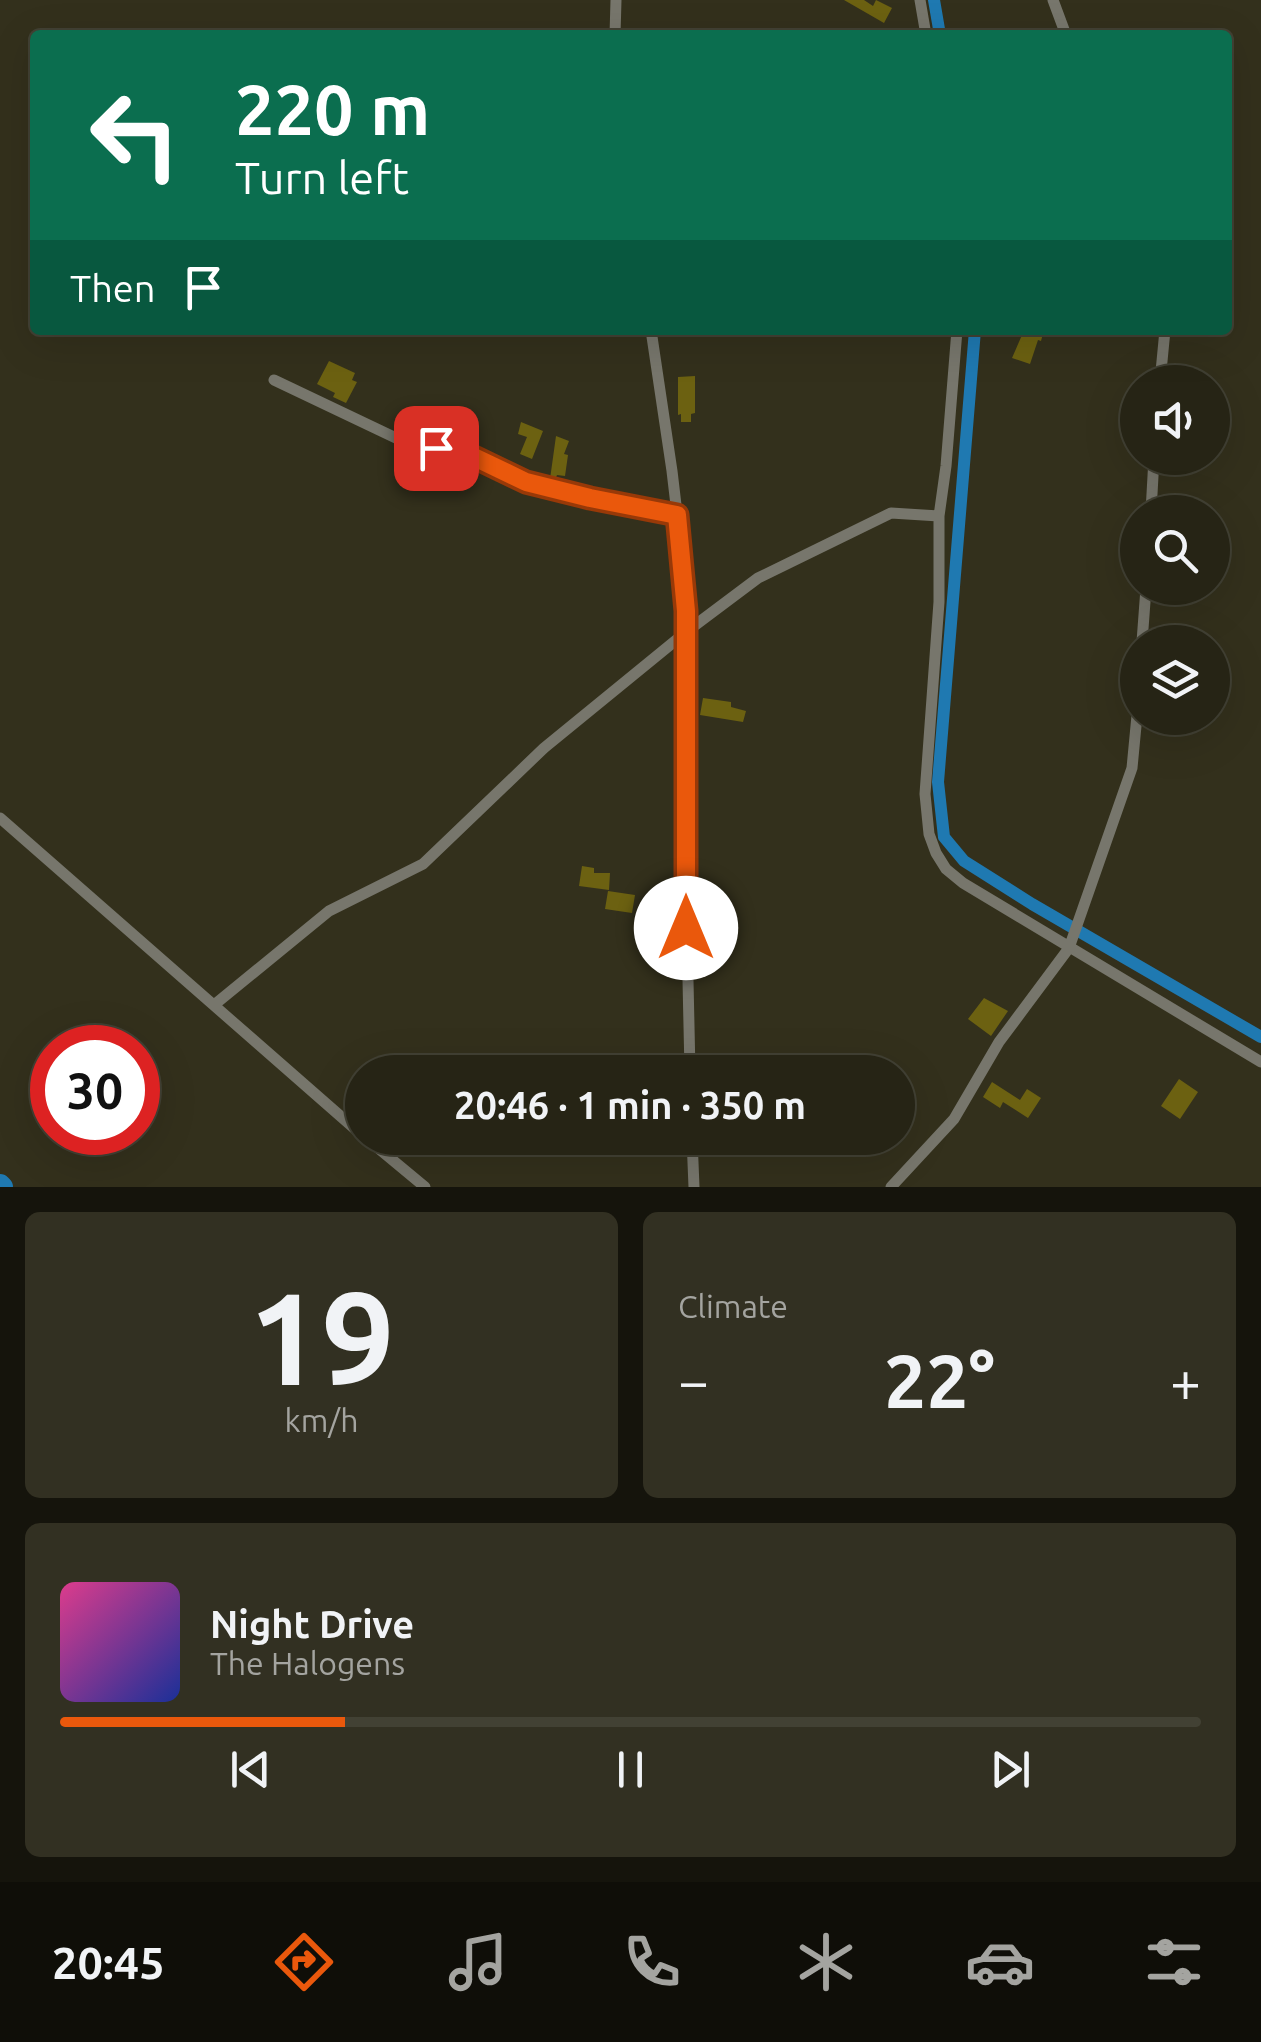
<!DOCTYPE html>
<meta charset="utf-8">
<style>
:root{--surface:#262415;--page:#323022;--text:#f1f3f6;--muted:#a4a4a0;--line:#424134;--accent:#ea580c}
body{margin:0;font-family:Ubuntu,sans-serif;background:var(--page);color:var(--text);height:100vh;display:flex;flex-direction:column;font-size:38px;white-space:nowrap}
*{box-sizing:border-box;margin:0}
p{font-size:32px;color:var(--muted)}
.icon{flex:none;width:55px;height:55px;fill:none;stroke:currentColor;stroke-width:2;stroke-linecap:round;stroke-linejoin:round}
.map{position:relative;height:1187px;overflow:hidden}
.details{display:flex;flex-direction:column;gap:25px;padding:25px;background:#15140c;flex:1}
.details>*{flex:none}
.top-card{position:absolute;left:30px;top:30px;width:1202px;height:305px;border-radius:10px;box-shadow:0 10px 40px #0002,0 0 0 2px var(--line);background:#0b6e4f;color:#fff;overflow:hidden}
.controls{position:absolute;left:1120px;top:365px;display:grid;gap:20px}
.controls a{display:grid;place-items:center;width:110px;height:110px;border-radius:50%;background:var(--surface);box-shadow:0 10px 40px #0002,0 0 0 2px var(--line);font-size:50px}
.speed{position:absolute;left:30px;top:1025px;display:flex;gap:20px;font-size:50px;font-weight:700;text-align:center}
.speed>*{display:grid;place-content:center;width:130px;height:130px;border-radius:50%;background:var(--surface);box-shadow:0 10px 40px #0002,0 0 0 2px var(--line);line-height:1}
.speed .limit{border:15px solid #d22;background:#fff;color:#111}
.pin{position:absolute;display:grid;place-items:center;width:85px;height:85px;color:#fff;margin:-42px;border-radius:20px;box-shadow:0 5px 15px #0006}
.me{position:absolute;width:110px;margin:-55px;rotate:0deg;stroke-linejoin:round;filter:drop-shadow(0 0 8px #0008)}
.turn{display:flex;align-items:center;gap:35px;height:210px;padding:0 40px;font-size:45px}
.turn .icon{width:130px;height:130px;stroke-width:2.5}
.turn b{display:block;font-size:70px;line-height:85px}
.then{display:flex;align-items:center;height:95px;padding:0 40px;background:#0003;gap:20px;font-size:38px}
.big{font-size:75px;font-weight:600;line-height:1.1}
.details .widget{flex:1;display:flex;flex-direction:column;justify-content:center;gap:15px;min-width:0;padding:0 35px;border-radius:15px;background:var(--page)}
.details .dial{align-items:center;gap:0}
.dial b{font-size:130px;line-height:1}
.song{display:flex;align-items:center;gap:30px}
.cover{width:120px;height:120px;border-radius:15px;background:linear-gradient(135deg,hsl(330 70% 55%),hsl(230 70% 35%))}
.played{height:10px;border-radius:5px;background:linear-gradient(90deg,var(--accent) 25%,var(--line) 25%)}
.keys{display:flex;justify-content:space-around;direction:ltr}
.heat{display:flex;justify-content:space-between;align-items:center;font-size:55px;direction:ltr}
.details .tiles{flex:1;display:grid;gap:25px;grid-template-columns:1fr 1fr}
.widget:last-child{grid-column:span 2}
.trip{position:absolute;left:345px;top:1055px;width:570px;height:100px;border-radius:50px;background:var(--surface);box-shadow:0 10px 40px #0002,0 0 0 2px var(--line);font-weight:600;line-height:100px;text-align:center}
.menu{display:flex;height:160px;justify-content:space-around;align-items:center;background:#0f0e08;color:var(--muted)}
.menu .icon{width:70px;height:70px}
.menu .selected{color:var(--accent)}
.menu b{font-size:45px;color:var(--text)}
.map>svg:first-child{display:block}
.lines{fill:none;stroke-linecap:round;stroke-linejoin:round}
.canal{stroke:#1f79b1;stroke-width:12}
.river{stroke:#1f79b1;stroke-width:22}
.building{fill:#6c6111}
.minor{stroke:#77766c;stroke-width:11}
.route-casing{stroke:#983908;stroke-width:25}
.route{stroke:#ea580c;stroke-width:18}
</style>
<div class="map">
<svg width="1261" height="1187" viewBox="0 0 1261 1187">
<rect width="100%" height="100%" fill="#33301c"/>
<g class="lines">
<path class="canal" d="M934,0L940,35
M975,330L938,782L944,837L964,861L1032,904L1261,1037"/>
<path class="river" d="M0,1185L2,1187"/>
</g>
<path class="building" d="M844,0H864L873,6L876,0L892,8L884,23Z
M1013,330H1044L1041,341L1038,340L1030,364L1012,358L1022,335Z
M329,361L355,373L352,380L357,382L346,403L333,397L335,393L317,384Z
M695,376V413L691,414V422H681V414L678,415V377Z
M521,422L543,431L532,459L520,454L527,437L518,434Z
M556,436L569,441L564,454L568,455L565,476L557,475L555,480L550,479Z
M422,454L474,469L469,486L454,482L457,474L436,468L435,471H433L429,483L416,479Z
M703,698L731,702V707L746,711L743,722L700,715Z
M582,866L594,868V873H610L609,890L579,886Z
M608,891L635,895L632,913L605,909Z
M984,998L1008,1011L991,1036L968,1019Z
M1179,1079L1198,1092L1180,1119L1161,1106Z
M992,1082L1020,1100L1027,1089L1041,1098L1028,1118L1003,1102L1000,1108L983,1097Z"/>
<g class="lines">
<path class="minor" d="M920,0L926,35
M1053,0L1066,35
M615,35L616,0
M651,330L672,471L686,590V888L690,1072
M957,330L946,466L939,516V602L925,794L929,834L936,853L946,869L963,883L1261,1062
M274,380L398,439L474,457L526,483L590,498L677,515
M1160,382L1165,330
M1151,512L1154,458
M1142,642L1146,588
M0,818L362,1135
M214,1005L329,911L423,864L544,748L686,632L758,578L891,513L939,516
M366,1138L425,1187
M692,1138L694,1187
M891,1187L954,1119L999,1042L1069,948L1132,768L1138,705"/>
</g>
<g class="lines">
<g class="route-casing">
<path id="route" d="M436,448L474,457L526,482L590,498L677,515L686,611V928"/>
</g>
<use href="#route" class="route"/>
</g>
</svg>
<div class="controls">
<a><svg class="icon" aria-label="sound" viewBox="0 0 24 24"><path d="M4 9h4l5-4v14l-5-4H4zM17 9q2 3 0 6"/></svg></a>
<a><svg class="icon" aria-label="search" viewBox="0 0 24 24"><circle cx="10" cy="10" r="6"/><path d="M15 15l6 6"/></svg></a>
<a><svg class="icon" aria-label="layers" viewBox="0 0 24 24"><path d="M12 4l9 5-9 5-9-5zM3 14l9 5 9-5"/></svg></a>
</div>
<div class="speed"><div class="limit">30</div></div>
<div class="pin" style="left:436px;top:448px;background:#d93025"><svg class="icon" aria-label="arrive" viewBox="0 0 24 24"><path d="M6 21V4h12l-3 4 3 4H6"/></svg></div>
<svg class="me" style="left:686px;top:928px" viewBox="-20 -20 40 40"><circle r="19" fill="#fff"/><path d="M0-13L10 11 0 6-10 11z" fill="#ea580c"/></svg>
<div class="trip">20:46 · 1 min · 350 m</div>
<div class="top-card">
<div class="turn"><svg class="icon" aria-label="left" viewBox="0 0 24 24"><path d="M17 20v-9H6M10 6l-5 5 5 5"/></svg><div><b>220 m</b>Turn left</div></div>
<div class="then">Then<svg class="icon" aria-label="arrive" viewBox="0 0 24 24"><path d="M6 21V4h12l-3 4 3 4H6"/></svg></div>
</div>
</div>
<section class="details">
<div class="tiles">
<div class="widget dial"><b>19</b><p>km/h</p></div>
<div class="widget"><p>Climate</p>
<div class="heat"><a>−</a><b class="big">22°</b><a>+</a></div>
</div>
<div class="widget">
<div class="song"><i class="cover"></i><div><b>Night Drive</b><p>The Halogens</p></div></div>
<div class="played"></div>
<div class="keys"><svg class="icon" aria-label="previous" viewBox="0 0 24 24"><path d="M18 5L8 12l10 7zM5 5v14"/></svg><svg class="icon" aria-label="pause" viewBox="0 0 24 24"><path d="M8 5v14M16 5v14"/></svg><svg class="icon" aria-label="next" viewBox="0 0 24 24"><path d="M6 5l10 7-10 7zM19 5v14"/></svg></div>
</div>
</div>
</section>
<nav class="menu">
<b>20:45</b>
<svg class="icon selected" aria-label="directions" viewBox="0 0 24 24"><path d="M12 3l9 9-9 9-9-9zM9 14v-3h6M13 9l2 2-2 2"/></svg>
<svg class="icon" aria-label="music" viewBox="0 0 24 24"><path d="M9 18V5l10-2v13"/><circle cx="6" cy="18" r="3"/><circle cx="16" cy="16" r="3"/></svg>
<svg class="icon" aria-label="phone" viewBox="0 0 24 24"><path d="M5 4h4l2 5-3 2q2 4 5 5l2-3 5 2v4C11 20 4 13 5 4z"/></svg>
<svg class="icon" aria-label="climate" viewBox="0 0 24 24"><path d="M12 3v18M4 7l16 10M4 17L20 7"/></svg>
<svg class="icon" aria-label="car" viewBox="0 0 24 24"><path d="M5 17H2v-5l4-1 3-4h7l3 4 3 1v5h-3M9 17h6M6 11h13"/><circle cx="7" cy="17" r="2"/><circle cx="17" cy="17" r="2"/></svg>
<svg class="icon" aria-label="filters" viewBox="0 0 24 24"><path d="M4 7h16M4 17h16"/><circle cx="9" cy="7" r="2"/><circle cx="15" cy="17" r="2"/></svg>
</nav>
